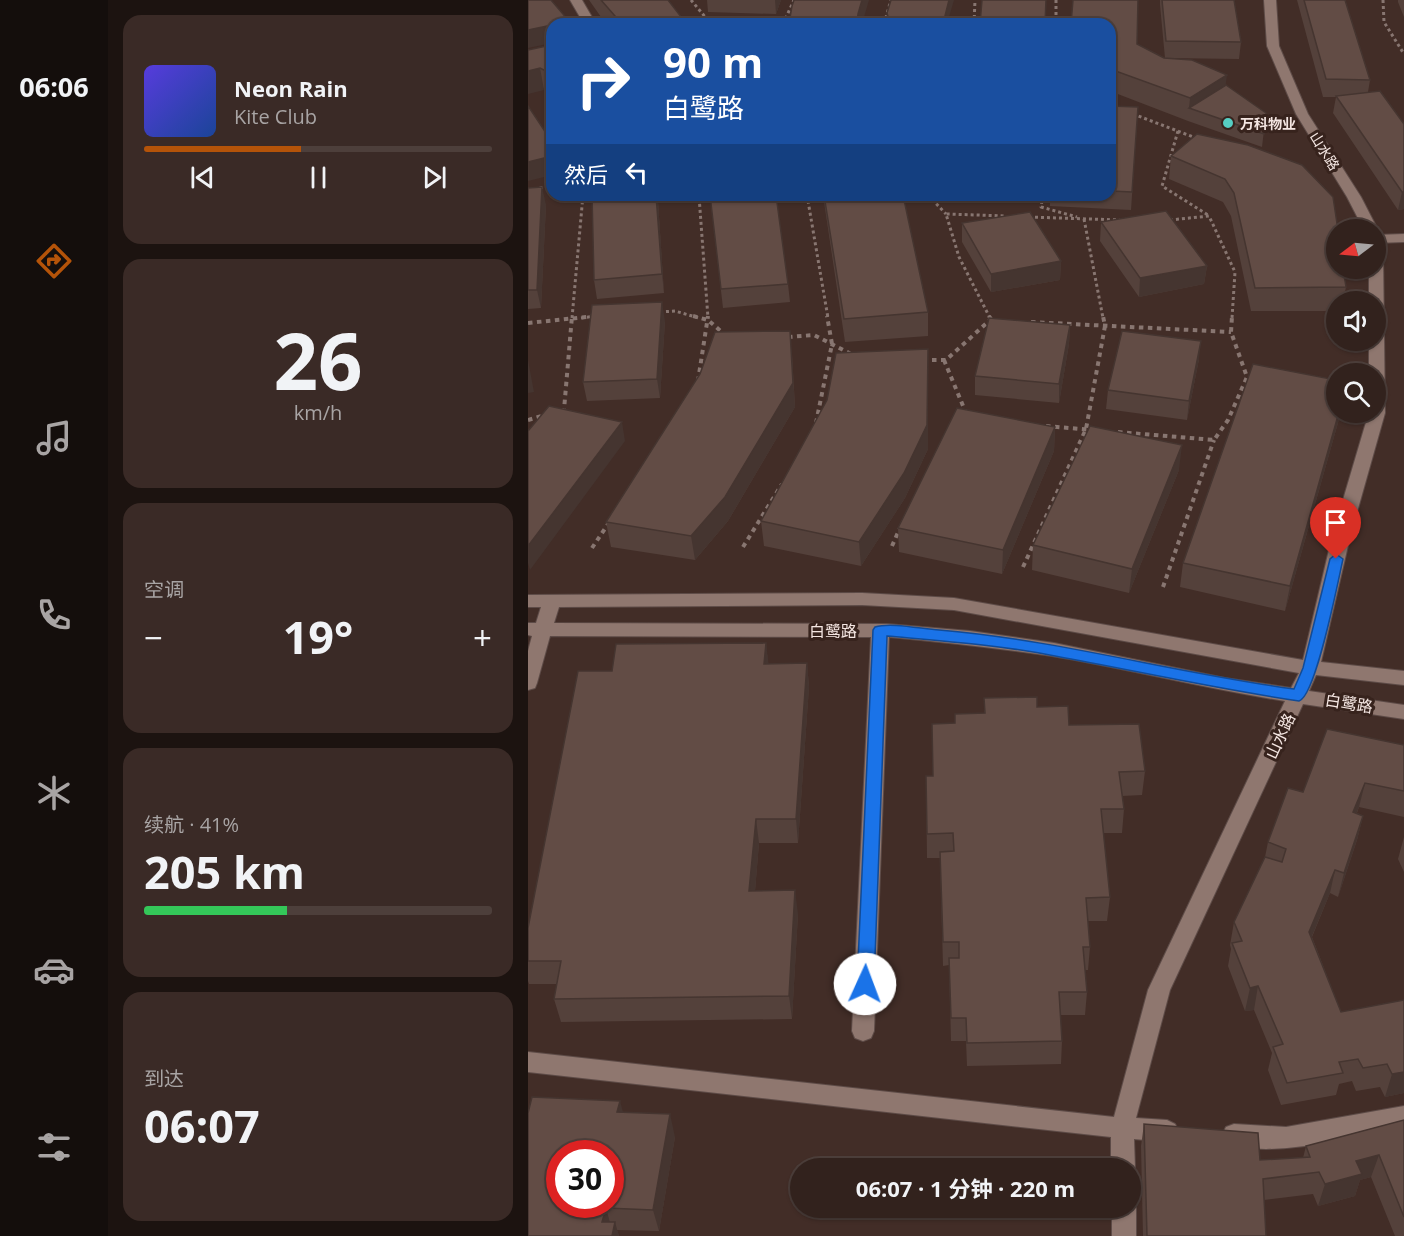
<!DOCTYPE html>
<html lang="zh">
<meta charset="utf-8">
<style>
:root{--surface:#32221d;--page:#3a2a26;--text:#f1f3f6;--muted:#a8a4a4;--line:#4d3f3b;--accent:#b45309}
body{margin:0;font-family:"Open Sans","Noto Sans SC",sans-serif;background:var(--page);color:var(--text);height:100vh;display:flex;flex-direction:column;font-size:22px;white-space:nowrap}
*{box-sizing:border-box;margin:0}
p{font-size:20px;color:var(--muted)}
.icon{flex:none;width:33px;height:33px;fill:none;stroke:currentColor;stroke-width:2;stroke-linecap:round;stroke-linejoin:round}
.map{position:relative;flex:1;overflow:hidden}
.drawer{display:flex;flex-direction:column;gap:15px;padding:15px;background:#1c1310;width:420px}
.drawer>*{flex:none}
.top-card{position:absolute;left:18px;top:18px;width:570px;height:183px;border-radius:18px;box-shadow:0 2px 4px #0004,0 0 0 2px var(--line);background:#1a4fa0;color:#fff;overflow:hidden}
.needle{width:39px;rotate:254deg}
.tools{position:absolute;left:798px;top:219px;display:grid;gap:12px}
.tools a{display:grid;place-items:center;width:60px;height:60px;border-radius:50%;background:var(--surface);box-shadow:0 2px 4px #0004,0 0 0 2px var(--line);font-size:30px}
.speed{position:absolute;left:18px;top:1140px;display:flex;gap:12px;font-size:30px;font-weight:700;text-align:center}
.speed>*{display:grid;place-content:center;width:78px;height:78px;border-radius:50%;background:var(--surface);box-shadow:0 2px 4px #0004,0 0 0 2px var(--line);line-height:1}
.speed .limit{border:9px solid #d22;background:#fff;color:#111}
.pin{position:absolute;display:grid;place-items:center;width:51px;height:51px;color:#fff;margin:-62px -26px;border-radius:50% 50% 50% 0;rotate:-45deg;box-shadow:0 0 6px #0007}
.pin .icon{rotate:45deg}
.me{position:absolute;width:66px;margin:-33px;rotate:2deg;stroke-linejoin:round;filter:drop-shadow(0 0 4px #0008)}
.turn{display:flex;align-items:center;gap:21px;height:126px;padding:0 18px;font-size:27px}
.turn .icon{width:78px;height:78px;stroke-width:2.5}
.turn b{display:block;font-size:42px;line-height:51px}
.then{display:flex;align-items:center;height:57px;padding:0 18px;background:#0003;gap:12px;font-size:22px}
.big{font-size:45px;font-weight:700;line-height:1.1}
.drawer .card{flex:1;display:flex;flex-direction:column;justify-content:center;gap:9px;min-width:0;padding:0 21px;border-radius:18px;background:var(--page)}
.drawer .dial{align-items:center;gap:0}
.dial b{font-size:78px;line-height:1}
.song{display:flex;align-items:center;gap:18px}
.cover{width:72px;height:72px;border-radius:9px;background:linear-gradient(135deg,hsl(250 70% 55%),hsl(220 70% 35%))}
.played{height:6px;border-radius:3px;background:linear-gradient(90deg,var(--accent) 45%,var(--line) 45%)}
.keys{display:flex;justify-content:space-around;direction:ltr}
.heat{display:flex;justify-content:space-between;align-items:center;font-size:33px;direction:ltr}
.charge{height:9px;border-radius:4px;background:linear-gradient(90deg,#34c759 41%,var(--line) 0)}
.trip{position:absolute;left:262px;top:1158px;width:351px;height:60px;border-radius:30px;background:var(--surface);box-shadow:0 2px 4px #0004,0 0 0 2px var(--line);font-weight:700;line-height:60px;text-align:center}
main{display:flex;flex:1;min-height:0}
.tab-bar{display:flex;flex-direction:column;width:108px;justify-content:space-around;align-items:center;background:#140e0c;color:var(--muted)}
.tab-bar .icon{width:42px;height:42px}
.tab-bar .active{color:var(--accent)}
.tab-bar b{font-size:27px;color:var(--text)}
.map>svg:first-child{display:block}
.lines{fill:none;stroke-linecap:round;stroke-linejoin:round}
.minor-casing{stroke:#5d4b47;stroke-width:2}
.path-far1{stroke:#887671;stroke-width:3;stroke-dasharray:3 3;stroke-linecap:butt}
.path{stroke:#887671;stroke-width:4;stroke-dasharray:4.5 4.5;stroke-linecap:butt}
.minor{fill:#8f776f;fill-rule:evenodd}
.wall{fill:#54413b}
.shaded-wall{fill:#453530}
.building{fill:#624c45;stroke:#453530;stroke-width:1.5;fill-rule:evenodd}
.route{fill:#1a73e8;stroke:#114b97;stroke-width:1.5}
.poi-dot{fill:#56cec3;stroke:#37231d;stroke-width:2}
.labels{text-anchor:middle;dominant-baseline:central;stroke-width:6;stroke-linejoin:round;paint-order:stroke}
.far-poi-label{font-size:14px;font-weight:bold;fill:#f4e6e2;stroke:#37231d;text-anchor:start}
.far-street-label{font-size:14px;fill:#f4e6e2;stroke:#37231d}
.street-label{font-size:16px;fill:#f4e6e2;stroke:#37231d}
</style>
<main>
<nav class="tab-bar">
<b>06:06</b>
<svg class="icon active" aria-label="directions" viewBox="0 0 24 24"><path d="M12 3l9 9-9 9-9-9zM9 14v-3h6M13 9l2 2-2 2"/></svg>
<svg class="icon" aria-label="music" viewBox="0 0 24 24"><path d="M9 18V5l10-2v13"/><circle cx="6" cy="18" r="3"/><circle cx="16" cy="16" r="3"/></svg>
<svg class="icon" aria-label="phone" viewBox="0 0 24 24"><path d="M5 4h4l2 5-3 2q2 4 5 5l2-3 5 2v4C11 20 4 13 5 4z"/></svg>
<svg class="icon" aria-label="climate" viewBox="0 0 24 24"><path d="M12 3v18M4 7l16 10M4 17L20 7"/></svg>
<svg class="icon" aria-label="car" viewBox="0 0 24 24"><path d="M5 17H2v-5l4-1 3-4h7l3 4 3 1v5h-3M9 17h6M6 11h13"/><circle cx="7" cy="17" r="2"/><circle cx="17" cy="17" r="2"/></svg>
<svg class="icon" aria-label="filters" viewBox="0 0 24 24"><path d="M4 7h16M4 17h16"/><circle cx="9" cy="7" r="2"/><circle cx="15" cy="17" r="2"/></svg>
</nav>
<section class="drawer">
<div class="card">
<div class="song"><i class="cover"></i><div><b>Neon Rain</b><p>Kite Club</p></div></div>
<div class="played"></div>
<div class="keys"><svg class="icon" aria-label="previous" viewBox="0 0 24 24"><path d="M18 5L8 12l10 7zM5 5v14"/></svg><svg class="icon" aria-label="pause" viewBox="0 0 24 24"><path d="M8 5v14M16 5v14"/></svg><svg class="icon" aria-label="next" viewBox="0 0 24 24"><path d="M6 5l10 7-10 7zM19 5v14"/></svg></div>
</div>
<div class="card dial"><b>26</b><p>km/h</p></div>
<div class="card"><p>空调</p>
<div class="heat"><a>−</a><b class="big">19°</b><a>+</a></div>
</div>
<div class="card"><p>续航 · 41%</p><b class="big">205 km</b><div class="charge"></div></div>
<div class="card"><p>到达</p><b class="big">06:07</b></div>
</section>
<div class="map">
<svg width="876" height="1236" viewBox="0 0 876 1236">
<rect width="100%" height="100%" fill="#422d27"/>
<g class="lines">
<g class="minor-casing">
<path id="minor" d="M42,0H54L68,24H56Z
M736,0H748L751,46L780,114L833,197L850,230L848,233V230H836L819,197L768,114L739,46Z
M876,234V242L848,243V235Z
M848,249L855,253L857,413L822,537L793,662L876,671V685L788,675L781,691L876,705V719L775,704L642,990L608,1118L639,1120L647,1124L651,1131L647,1138L639,1142L606,1139L607,1168L603,1176V1168H583V1137L0,1072V1052L586,1117L620,990L757,701C679,689 602,669 524,656C470,648 415,642 361,637L346,1031L343,1038L335,1041L327,1038L324,1031L343,637L22,636L9,683L7,688L0,690V651L4,636L0,635V623H8L13,607H0V595L334,593L426,598L775,660L804,537L841,412H848V374H841V340H848V302H841V268H848ZM334,605L426,610L771,673L763,688L697,678L526,643L442,631L359,624L26,623L31,607Z
M876,1106V1126C827,1136 744,1160 698,1143L694,1135L698,1127L706,1124L758,1127Z
M603,1199L608,1208V1236H584V1208H603Z"/>
</g>
<path class="path-far1" d="M163,0L183,24
M528,0V24
M855,0L856,22L876,54
M255,24L266,0
M356,24L363,0
M446,24L447,0
M605,114L668,138
M650,131L634,186L680,215
M0,191L24,185
M167,195L171,196L180,318
M279,195L300,318
M400,195L418,214
M515,195L513,207L549,217
M501,217L592,220
M556,219L575,318
M642,220L681,216L707,272L704,318
M132,312L147,311L171,318
M44,318L55,195
M53,318L68,316
M462,318L431,257L418,214L478,216"/>
<path class="path" d="M165,316L180,320L196,334
M461,316L463,319
M503,322L703,332
M0,323L68,316
M260,337L286,335L323,354
M395,360H418L462,320
M416,360L438,413
M170,381L180,316
M33,411L36,410L44,316
M0,420L17,415
M288,423L304,344L299,316
M518,426L565,430
M590,432L686,440L700,420L719,377L703,332L704,316
M364,546L372,528
M215,547L254,484
M64,548L80,524
M495,567L558,429L577,326L575,316
M635,587L686,440"/>
<use href="#minor" class="minor"/>
</g>
<path class="wall" d="M61,0H140L157,22L161,24H78Z
M179,0H253L248,14L180,12Z
M632,0H706L713,42L711,59L639,58L698,85L738,113L734,147L660,121L582,91V24L609,44L637,58L632,5Z
M769,0H817L842,80L840,92L876,124V209L870,210L805,113L808,97H795Z
M870,0H876V17L870,2Z
M24,46V95L16,90L0,50Z
M582,106L610,107L603,210L522,206V195H582Z
M669,134L818,287L815,302H808V311H723L703,216L695,202L641,179L643,156Z
M0,188L18,205L13,308L0,309Z
M182,195L260,284L262,302L195,308Z
M295,195H375L400,312V336L317,342Z
M130,201L136,293L69,299L66,280Z
M573,222L679,266L676,284L611,297L572,241Z
M434,223L533,261L532,280L463,292L434,242Z
M137,321L132,398L59,401L55,382Z
M542,325L541,344L531,403L447,395V376Z
M264,354L267,407L200,521L167,560L83,547L78,522Z
M671,359L659,420L578,409L580,390Z
M400,373V449L377,498L333,566L236,546L233,521Z
M808,412H813L757,611L652,587L655,563Z
M527,427L526,451L474,574L371,552L370,528Z
M651,470L601,593L504,570L505,545Z
M238,643L240,664L279,663L281,687L270,843H231L227,891L270,914L264,1019L33,1022L26,999L29,984H1L0,981V928L84,671Z
M456,698L509,707L617,771L614,795L594,796L596,809L594,833H575L582,897L579,921H560L562,947L560,970H557L559,992L557,1015H532L534,1041L533,1064L439,1066L438,1041H423L421,965L415,966L412,858H399L398,776H405L427,723L456,713Z
M876,745V817L831,807L829,813L835,816L829,840L810,897L802,893L784,937L813,1012L876,1000V1093L857,1097L852,1087L828,1091L824,1081L811,1084L808,1095L753,1105L740,1070L744,1053L726,1010L717,1011L700,966L703,949L702,945L706,922L737,857L740,842L775,792Z
M876,837V872L870,859Z
M95,1112L147,1137L131,1231L89,1230L91,1236H0Z
M876,1120V1236H867L843,1177L832,1180L827,1196L790,1206L785,1194L736,1200L738,1236H615L613,1146L616,1124L732,1160L775,1158L778,1146Z"/>
<path class="shaded-wall" d="M247,0H253L248,14Z
M334,0H341L334,24H329L330,14Z
M421,0H426L419,24H415Z
M41,21L42,24H28Z
M24,25V43L0,48V30Z
M12,68L16,90L0,94V71Z
M699,75L696,97L661,108L662,98Z
M24,156V175L0,181V162Z
M14,187L18,205L13,308L9,290Z
M874,192H876V209L870,210Z
M128,195H129L130,201L136,293L134,274Z
M533,261L532,280L463,292V274Z
M679,266L676,284L611,297L612,278Z
M134,302L137,321L132,398L129,379Z
M542,325L541,344L531,403V384Z
M262,331L267,407L200,521L167,560L163,536Z
M673,341L671,359L659,420L661,401Z
M400,349V449L377,498L333,566L331,542Z
M0,360L6,392L0,393Z
M811,412H813L757,611L762,586Z
M94,422L97,441L2,570L0,563V546Z
M527,427L526,451L474,574L475,550Z
M654,445L651,470L601,593L604,569Z
M238,643L241,667L236,664Z
M279,663L281,687L270,843L268,819Z
M837,783L831,807L819,836L825,812Z
M835,816L829,840L810,897L816,873Z
M228,819L231,843L225,915L221,891Z
M807,870L802,893L776,955L781,932Z
M267,890L270,914L264,1019L261,996Z
M730,986L726,1010L717,1011L722,988Z
M876,1072V1093L857,1097L864,1074Z
M92,1101L98,1123L89,1112Z
M142,1114L147,1137L131,1231L125,1210Z
M851,1155L843,1177L832,1180L827,1196L790,1206L797,1184L828,1161Z
M78,1208L84,1230L74,1222Z
M87,1222L91,1236H84Z"/>
<path class="building" d="M0,0H23L41,21L24,24V25L0,30Z
M73,0H140L157,22L161,24H94Z
M266,0H334L330,14L329,24H261L264,6Z
M363,0H421L415,24H362L359,13Z
M454,0H518L517,24H452Z
M545,0H610L609,44L636,58L664,60L699,75L662,98L582,69V24H543Z
M634,0H706L713,42L638,41Z
M776,0H817L842,80L798,79Z
M23,45L24,46V74L12,68L0,71V50Z
M698,85L738,113L736,134L661,108Z
M852,91L876,124V192H874L808,96Z
M0,106L24,142V156L0,162Z
M582,106L610,107L604,192L582,191Z
M669,134L720,145L774,165L805,197L810,230H808V268H815L818,287L727,288L706,193L697,179L643,156Z
M14,187L9,290H0V188Z
M64,195H128L134,274L66,280Z
M182,195H248L260,284L193,289Z
M296,195H375L400,312L316,319Z
M638,211L679,266L612,278L573,222Z
M502,212L533,261L463,274L434,223Z
M134,302L129,379L55,382L64,305Z
M461,318L542,325L531,384L447,376Z
M262,331L265,383L197,497L163,536L78,522L172,374L187,332Z
M594,331L673,341L661,401L580,390Z
M400,349L399,425L376,473L331,542L233,521L299,400L308,353Z
M725,364L808,380V412H811L762,586L655,563Z
M21,406L94,422L0,546V431Z
M429,408L527,427L475,550L370,528Z
M562,426L654,445L604,569L505,545Z
M238,643L236,664L279,663L268,819H228L221,891L267,890L261,996L26,999L33,961H0V928L50,671H84L88,644Z
M509,697V707L540,706L541,725L611,724L617,771L591,772L596,809H573L582,897L558,898L562,947H555L559,992H531L534,1041L439,1043L438,1018H423L421,958H431V942H415L412,852L426,851L425,833L399,834L398,776H405L404,724L427,723V714L457,713L456,698Z
M799,729L876,745V791L837,783L825,812L835,816L816,873L807,870L781,932L813,1012L876,1000V1072L864,1074L859,1064L835,1068L830,1059L811,1062L815,1073L759,1083L745,1047L755,1044L730,986L722,988L704,943L714,941L706,922L737,857L754,862L758,849L740,842L760,788L775,792Z
M4,1097L92,1101L89,1112L142,1114L125,1210L78,1208L74,1222H87L84,1236H0V1113ZM32,1154H82V1204H32Z
M876,1120V1217L851,1155L828,1161L834,1174L797,1184L791,1172L735,1179L738,1236H619L616,1124L730,1133L732,1160L782,1157L778,1146Z"/>
<path class="route" d="M808,554L815,559C810,581 788,696 771,701C689,689 609,671 527,656C472,645 415,641 359,636L346,984L343,989L337,991L332,989L329,984L345,630L347,627C363,622 394,629 411,630C531,640 647,673 766,689L775,668L802,559Z"/>
<circle class="poi-dot" cx="700" cy="123" r="6"/>
<g class="labels">
<g class="far-poi-label">
<text x="712" y="123">万科物业</text>
</g>
<g class="far-street-label">
<text transform="translate(797 151) rotate(58)">山水路</text>
</g>
<g class="street-label">
<text x="305" y="631">白鹭路</text>
<text transform="translate(821 703) rotate(9)">白鹭路</text>
<text transform="translate(752 736) rotate(-65)">山水路</text>
</g>
</g>
</svg>
<div class="tools">
<a><svg class="needle" viewBox="-14 -14 28 28"><path d="M0-13l5 13h-10z" fill="#e53935"/><path d="M0 13l5-13h-10z" fill="#a8a4a4"/></svg></a>
<a><svg class="icon" aria-label="sound" viewBox="0 0 24 24"><path d="M4 9h4l5-4v14l-5-4H4zM17 9q2 3 0 6"/></svg></a>
<a><svg class="icon" aria-label="search" viewBox="0 0 24 24"><circle cx="10" cy="10" r="6"/><path d="M15 15l6 6"/></svg></a>
</div>
<div class="speed"><div class="limit">30</div></div>
<div class="pin" style="left:808px;top:559px;background:#d93025"><svg class="icon" aria-label="arrive" viewBox="0 0 24 24"><path d="M6 21V4h12l-3 4 3 4H6"/></svg></div>
<svg class="me" style="left:337px;top:984px" viewBox="-20 -20 40 40"><circle r="19" fill="#fff"/><path d="M0-13L10 11 0 6-10 11z" fill="#1a73e8"/></svg>
<div class="trip">06:07 · 1 分钟 · 220 m</div>
<div class="top-card">
<div class="turn"><svg class="icon" aria-label="right" viewBox="0 0 24 24"><path d="M7 20v-9h11M14 6l5 5-5 5"/></svg><div><b>90 m</b>白鹭路</div></div>
<div class="then">然后<svg class="icon" aria-label="left" viewBox="0 0 24 24"><path d="M17 20v-9H6M10 6l-5 5 5 5"/></svg></div>
</div>
</div>
</main>
